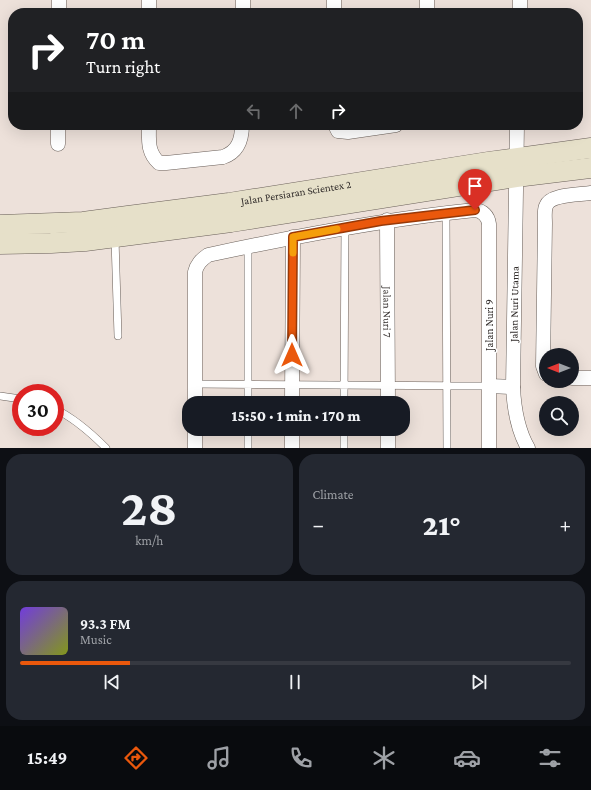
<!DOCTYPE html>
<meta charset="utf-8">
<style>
:root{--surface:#171b24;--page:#242831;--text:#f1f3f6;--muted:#9ea1a6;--line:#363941;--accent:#ea580c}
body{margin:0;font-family:"Crimson Pro",serif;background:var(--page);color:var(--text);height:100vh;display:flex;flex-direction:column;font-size:15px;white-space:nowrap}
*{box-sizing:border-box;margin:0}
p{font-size:13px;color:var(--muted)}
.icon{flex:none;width:22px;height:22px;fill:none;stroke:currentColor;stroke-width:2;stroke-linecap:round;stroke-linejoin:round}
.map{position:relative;height:448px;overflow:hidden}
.drawer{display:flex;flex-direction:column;gap:6px;padding:6px;background:#0d0f14;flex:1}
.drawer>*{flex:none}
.top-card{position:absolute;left:8px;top:8px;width:575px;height:122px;border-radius:16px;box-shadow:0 4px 16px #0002;background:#202124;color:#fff;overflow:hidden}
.needle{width:26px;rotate:270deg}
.tools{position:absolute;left:539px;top:348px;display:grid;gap:8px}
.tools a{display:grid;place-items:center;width:40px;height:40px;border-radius:50%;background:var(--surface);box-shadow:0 4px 16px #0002;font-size:20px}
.speed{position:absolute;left:12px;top:384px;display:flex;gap:8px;font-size:20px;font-weight:700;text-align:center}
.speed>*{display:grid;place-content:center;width:52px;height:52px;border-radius:50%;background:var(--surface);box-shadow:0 4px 16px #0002;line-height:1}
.speed .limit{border:6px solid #d22;background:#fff;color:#111}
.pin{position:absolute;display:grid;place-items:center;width:34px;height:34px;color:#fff;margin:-41px -17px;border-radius:50% 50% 50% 0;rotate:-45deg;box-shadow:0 0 4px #0007}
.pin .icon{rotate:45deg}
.me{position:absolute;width:44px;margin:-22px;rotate:0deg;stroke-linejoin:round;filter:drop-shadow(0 0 3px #0008)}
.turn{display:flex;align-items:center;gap:14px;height:84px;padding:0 12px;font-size:18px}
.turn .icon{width:52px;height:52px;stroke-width:2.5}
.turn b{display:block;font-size:28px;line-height:34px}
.lanes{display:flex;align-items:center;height:38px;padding:0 12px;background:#0003;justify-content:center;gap:20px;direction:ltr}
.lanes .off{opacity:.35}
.big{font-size:30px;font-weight:800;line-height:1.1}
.drawer .widget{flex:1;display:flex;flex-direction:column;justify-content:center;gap:6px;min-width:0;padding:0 14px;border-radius:16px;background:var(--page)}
.drawer .dial{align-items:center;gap:0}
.dial b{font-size:52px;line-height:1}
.song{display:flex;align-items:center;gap:12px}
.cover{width:48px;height:48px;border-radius:6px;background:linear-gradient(135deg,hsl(260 70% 55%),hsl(70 70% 35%))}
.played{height:4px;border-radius:2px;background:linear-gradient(90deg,var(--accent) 20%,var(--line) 20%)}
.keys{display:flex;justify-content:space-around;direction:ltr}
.heat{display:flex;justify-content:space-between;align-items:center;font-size:22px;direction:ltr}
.drawer .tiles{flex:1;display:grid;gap:6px;grid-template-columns:1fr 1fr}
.widget:last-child{grid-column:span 2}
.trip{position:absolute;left:182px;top:396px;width:228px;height:40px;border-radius:16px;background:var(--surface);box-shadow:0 4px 16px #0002;font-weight:800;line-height:40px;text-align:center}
.menu{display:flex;height:64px;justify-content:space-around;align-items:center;background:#090b0e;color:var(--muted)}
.menu .icon{width:28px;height:28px}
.menu .selected{color:var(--accent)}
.menu b{font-size:18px;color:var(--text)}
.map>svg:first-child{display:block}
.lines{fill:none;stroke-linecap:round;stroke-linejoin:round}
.lane-casing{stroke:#685e58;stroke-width:8}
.street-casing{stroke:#685e58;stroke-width:15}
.secondary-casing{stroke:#685e58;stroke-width:21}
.lane{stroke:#fff;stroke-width:7}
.street{stroke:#fff;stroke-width:14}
.secondary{stroke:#e6e0c9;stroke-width:20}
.route-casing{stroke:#983908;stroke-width:10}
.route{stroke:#ea580c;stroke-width:7}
.slow{stroke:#f59e0b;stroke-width:7}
.labels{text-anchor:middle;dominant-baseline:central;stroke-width:3;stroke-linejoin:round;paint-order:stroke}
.street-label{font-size:11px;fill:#322d2b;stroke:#fff}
</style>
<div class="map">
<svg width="591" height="448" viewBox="0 0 591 448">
<rect width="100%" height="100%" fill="#ede1da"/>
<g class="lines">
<g class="lane-casing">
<path id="lane" d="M446,213L447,448
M115,239L118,336
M195,384L489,386
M0,396L21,399
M248,403V247
M344,403L345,227
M55,409C74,418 91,433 106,448
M248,429V448
M344,448V429"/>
</g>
<g class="street-casing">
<g id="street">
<path d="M334,0V13"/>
<path d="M427,0V13"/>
<path d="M59,13V0"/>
<path d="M149,13V0"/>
<path d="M243,13V0"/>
<path d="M520,13V0"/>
<path d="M149,125C149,140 147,152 159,163H166L223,157C238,152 242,140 242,125"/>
<path d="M335,125L338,131L348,132L396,125"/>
<path d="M517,125L513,387C514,408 517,429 528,448"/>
<path d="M58,144V125"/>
<path id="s1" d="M387,220L388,403"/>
<path d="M546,374L543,366L545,223C545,218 544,211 546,206C550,194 579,195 591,193"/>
<path d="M572,378H591"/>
<path d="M489,386L513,387"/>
<path d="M195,403V272C197,264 201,260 208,255C296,236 385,219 475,210C483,211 488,216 489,224V448"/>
<path d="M292,403L293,237"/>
<path d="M195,429V448"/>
<path d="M388,429V448"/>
<path d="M292,448V429"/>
</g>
</g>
<g class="secondary-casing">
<g id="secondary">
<path id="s2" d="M0,225L83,222L128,216L229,203L488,162L591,148"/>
<path d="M0,244L51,243L85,241L231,222L516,177L591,168"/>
</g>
</g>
<use href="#lane" class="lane"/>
<use href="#street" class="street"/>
<use href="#secondary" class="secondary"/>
</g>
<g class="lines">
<g class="route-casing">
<path id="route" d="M292,355L293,237L381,221L475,210"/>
</g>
<use href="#route" class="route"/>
<path class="slow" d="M293,253V237L337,229"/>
</g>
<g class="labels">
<g class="street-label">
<text stroke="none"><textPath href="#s2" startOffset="298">Jalan Persiaran Scientex 2</textPath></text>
<text transform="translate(514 304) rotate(-89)">Jalan Nuri Utama</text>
<text stroke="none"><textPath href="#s1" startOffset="92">Jalan Nuri 7</textPath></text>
<text transform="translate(489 325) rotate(-90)">Jalan Nuri 9</text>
</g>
</g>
</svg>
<div class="tools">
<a><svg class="needle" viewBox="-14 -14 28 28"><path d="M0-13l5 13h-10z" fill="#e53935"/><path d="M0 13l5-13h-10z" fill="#9ea1a6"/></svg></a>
<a><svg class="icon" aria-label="search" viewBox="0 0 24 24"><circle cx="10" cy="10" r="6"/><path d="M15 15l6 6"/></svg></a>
</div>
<div class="speed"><div class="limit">30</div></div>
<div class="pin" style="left:475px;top:210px;background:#d93025"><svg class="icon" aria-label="arrive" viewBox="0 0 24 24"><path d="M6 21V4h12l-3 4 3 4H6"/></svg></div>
<svg class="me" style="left:292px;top:355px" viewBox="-20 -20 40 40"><path d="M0-17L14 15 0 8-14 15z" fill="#ea580c" stroke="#fff" stroke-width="4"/></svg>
<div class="trip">15:50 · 1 min · 170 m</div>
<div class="top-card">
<div class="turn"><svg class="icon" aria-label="right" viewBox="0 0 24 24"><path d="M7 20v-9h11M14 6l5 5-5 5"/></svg><div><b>70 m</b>Turn right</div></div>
<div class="lanes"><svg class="icon off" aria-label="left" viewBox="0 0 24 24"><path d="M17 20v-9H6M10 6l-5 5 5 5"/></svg><svg class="icon off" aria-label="ahead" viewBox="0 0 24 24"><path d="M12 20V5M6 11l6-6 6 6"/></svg><svg class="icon" aria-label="right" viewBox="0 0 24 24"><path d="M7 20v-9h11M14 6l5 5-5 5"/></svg></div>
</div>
</div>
<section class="drawer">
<div class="tiles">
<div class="widget dial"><b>28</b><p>km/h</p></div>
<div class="widget"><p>Climate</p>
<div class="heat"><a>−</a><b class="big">21°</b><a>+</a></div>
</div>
<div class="widget">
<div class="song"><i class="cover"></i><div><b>93.3 FM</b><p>Music</p></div></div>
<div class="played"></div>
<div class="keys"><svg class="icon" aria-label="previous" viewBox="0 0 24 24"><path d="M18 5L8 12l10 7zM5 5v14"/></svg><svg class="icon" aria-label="pause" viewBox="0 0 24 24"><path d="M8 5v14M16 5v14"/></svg><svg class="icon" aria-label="next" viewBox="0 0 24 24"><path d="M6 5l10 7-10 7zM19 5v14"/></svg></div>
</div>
</div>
</section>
<nav class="menu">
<b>15:49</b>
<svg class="icon selected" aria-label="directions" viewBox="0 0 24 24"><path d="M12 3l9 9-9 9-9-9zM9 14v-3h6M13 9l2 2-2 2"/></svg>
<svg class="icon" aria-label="music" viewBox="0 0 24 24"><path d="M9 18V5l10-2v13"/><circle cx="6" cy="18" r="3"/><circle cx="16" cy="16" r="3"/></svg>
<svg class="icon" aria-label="phone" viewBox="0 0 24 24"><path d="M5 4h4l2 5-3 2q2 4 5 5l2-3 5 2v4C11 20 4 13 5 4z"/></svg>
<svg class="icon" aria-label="climate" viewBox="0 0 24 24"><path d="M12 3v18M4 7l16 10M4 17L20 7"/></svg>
<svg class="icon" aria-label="car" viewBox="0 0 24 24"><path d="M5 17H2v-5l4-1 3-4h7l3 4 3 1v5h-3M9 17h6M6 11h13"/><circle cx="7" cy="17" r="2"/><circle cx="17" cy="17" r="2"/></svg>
<svg class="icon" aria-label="filters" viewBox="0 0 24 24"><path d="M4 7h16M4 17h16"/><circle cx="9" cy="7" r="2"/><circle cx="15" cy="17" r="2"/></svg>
</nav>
